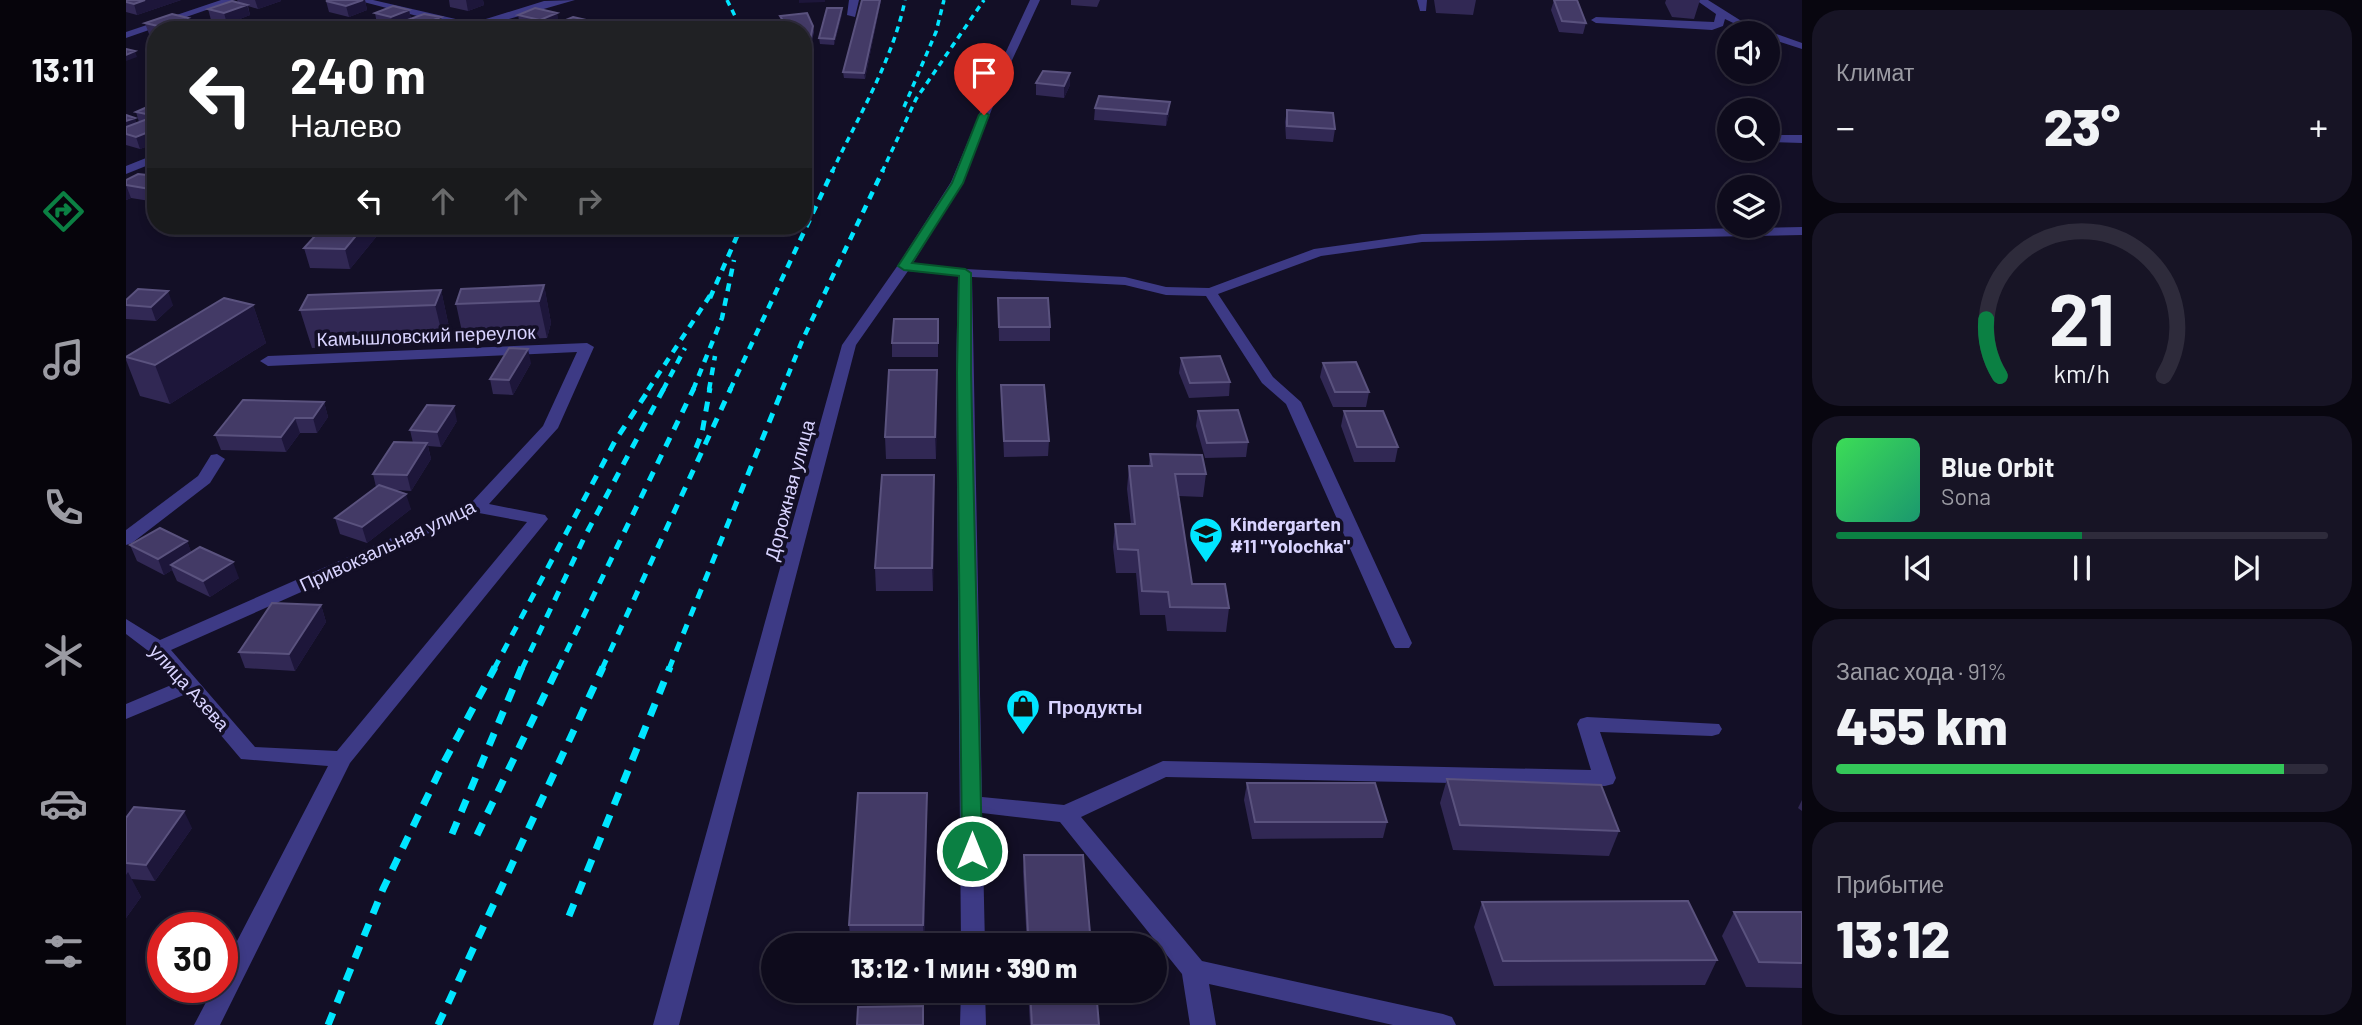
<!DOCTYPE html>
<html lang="ru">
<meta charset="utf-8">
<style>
:root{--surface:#0e0b1c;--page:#171425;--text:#f1f3f6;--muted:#9b9ba3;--line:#2e2b3b;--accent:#0b8043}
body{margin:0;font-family:Barlow,sans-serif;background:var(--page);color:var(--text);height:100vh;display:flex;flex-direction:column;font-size:26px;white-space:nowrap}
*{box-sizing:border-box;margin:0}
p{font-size:23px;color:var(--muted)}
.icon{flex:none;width:38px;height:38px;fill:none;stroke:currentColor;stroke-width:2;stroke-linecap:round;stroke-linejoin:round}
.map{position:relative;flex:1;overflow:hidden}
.side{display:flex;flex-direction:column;gap:10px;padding:10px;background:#08060f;width:560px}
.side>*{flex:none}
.top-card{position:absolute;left:21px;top:21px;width:665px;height:214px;border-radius:28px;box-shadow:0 4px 10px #0003,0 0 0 2px var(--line);background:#202124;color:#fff;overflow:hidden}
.fabs{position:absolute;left:1591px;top:21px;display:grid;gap:14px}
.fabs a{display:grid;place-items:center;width:63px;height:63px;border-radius:50%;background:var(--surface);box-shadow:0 4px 10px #0003,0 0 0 2px var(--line);font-size:35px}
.speed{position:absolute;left:21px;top:912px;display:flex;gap:14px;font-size:35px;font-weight:700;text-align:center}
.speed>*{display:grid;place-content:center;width:91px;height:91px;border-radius:50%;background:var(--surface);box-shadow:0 4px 10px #0003,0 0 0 2px var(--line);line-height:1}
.speed .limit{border:10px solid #d22;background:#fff;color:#111}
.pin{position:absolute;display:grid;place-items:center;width:60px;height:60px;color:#fff;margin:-72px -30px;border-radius:50% 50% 50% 0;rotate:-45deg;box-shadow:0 0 7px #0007}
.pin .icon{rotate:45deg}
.me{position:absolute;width:77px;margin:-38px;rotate:0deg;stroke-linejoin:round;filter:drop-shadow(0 0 5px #0008)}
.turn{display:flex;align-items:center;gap:24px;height:147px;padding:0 28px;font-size:32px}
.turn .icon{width:91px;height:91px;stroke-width:2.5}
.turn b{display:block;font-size:49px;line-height:60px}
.lanes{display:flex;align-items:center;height:66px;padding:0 28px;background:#0003;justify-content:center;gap:35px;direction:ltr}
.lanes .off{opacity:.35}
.big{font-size:52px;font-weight:800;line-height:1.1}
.side .widget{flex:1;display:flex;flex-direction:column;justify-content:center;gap:10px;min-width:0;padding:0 24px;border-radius:28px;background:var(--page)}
.side .dial{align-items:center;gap:0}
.dial svg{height:182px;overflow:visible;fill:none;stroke:var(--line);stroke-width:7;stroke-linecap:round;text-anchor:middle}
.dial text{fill:var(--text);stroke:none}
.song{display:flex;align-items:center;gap:21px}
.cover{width:84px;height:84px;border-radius:10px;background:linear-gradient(135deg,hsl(130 70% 55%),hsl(160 70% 35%))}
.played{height:7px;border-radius:4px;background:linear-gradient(90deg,var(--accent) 50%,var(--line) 50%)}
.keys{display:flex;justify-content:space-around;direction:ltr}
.heat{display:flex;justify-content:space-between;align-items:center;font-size:38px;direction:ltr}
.charge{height:10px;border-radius:5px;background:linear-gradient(90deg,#34c759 91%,var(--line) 0)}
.trip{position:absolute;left:635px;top:933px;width:406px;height:70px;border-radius:35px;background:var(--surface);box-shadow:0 4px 10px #0003,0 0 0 2px var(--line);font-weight:800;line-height:70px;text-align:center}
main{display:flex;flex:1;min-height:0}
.dock{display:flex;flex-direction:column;width:126px;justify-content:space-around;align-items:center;background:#06040b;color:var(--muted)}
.dock .icon{width:49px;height:49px}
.dock .on{color:var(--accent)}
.dock b{font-size:32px;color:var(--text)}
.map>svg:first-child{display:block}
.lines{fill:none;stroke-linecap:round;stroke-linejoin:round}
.minor{fill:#3d3a85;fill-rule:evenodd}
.rail-far3{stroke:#00e5ff;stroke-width:3.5;stroke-dasharray:6 5;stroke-linecap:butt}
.rail-far2{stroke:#00e5ff;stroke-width:4.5;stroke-dasharray:8 7;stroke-linecap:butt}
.rail-far1{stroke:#00e5ff;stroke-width:5;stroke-dasharray:10 9;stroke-linecap:butt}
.rail{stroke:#00e5ff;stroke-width:7;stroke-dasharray:13 11;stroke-linecap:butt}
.wall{fill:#312854}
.shaded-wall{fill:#1d163a}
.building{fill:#433a66;stroke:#5a527e;stroke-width:2}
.route{fill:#0b8043;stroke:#07532c;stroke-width:2}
.labels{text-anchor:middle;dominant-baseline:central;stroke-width:7;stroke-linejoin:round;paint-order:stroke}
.street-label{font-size:19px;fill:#d9d4ff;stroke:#130f26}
.poi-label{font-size:19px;font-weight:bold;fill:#d9d4ff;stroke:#130f26;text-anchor:start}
</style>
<main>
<nav class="dock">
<b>13:11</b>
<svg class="icon on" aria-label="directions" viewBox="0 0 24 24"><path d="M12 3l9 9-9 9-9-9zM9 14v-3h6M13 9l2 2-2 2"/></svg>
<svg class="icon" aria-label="music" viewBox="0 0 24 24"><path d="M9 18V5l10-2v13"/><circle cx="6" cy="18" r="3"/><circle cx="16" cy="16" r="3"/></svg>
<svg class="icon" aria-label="phone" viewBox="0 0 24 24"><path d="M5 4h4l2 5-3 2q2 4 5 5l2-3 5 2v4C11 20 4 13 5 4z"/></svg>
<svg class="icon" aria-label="climate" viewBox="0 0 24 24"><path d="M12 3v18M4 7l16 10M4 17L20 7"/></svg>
<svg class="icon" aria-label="car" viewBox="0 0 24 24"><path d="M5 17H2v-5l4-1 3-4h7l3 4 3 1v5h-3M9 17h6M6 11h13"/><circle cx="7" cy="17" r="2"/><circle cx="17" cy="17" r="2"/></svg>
<svg class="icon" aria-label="filters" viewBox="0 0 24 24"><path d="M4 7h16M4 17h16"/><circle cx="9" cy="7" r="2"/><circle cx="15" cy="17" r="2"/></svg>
</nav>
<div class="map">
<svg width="1676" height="1025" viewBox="0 0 1676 1025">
<rect width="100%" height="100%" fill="#130f26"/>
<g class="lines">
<path class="minor" d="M95,0H109L0,38V32Z
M230,0H247L347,23L418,1L449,0L359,26L367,30H345Z
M723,0H733L729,17L721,15Z
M904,0H914L881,71L837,182L787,263L839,269L999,277L1040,287L1083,288L1188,249L1296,234L1676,227V235L1296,242L1195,256L1092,294L1147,377L1175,402L1286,643L1283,648H1269L1266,643L1160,404L1136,383L1080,296L1040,295L999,285L846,277L856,797L938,805L1037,761L1465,770L1451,724L1454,719L1461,717L1593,724L1596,729L1593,734L1586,736L1474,732L1490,778L1487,784L1479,786L1040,777L955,817L1076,961L1317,1014L1326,1017L1330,1025H1267L1083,984L1090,1025H1064L1056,974L934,822L856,813L859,945H835L830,373L832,276L782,271L730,345L553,1025H527L716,345L772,265L825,182L871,71Z
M1291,0H1301L1300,11H1294Z
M1570,0H1582L1617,22L1676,43V49L1642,38V33H1628L1599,19L1597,26L1586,30L1470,23L1465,20L1470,17L1588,22L1590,14Z
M1676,135V143L1642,142V135Z
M30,154V162L0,174V166Z
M461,343L468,347L432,428L363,504L419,515L422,519L224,763L94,1025H68L88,987H96V970L202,766L115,759L60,694L0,719V704L50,683L25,653L0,634V619L34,640L345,503L417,426L451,352L142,366L134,361L142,356ZM353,513L401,522L211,751L129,747L45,650Z
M91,454L99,459L84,483L6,543L0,545V530L72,476L85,455Z
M835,990H859L860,1025H834Z"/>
<path class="rail-far3" d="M601,0L616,30
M778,107L810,32L818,0
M706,172C732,117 767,60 779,0
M756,172L790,99L858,0"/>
<path class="rail-far2" d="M584,298L615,227
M522,390L587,291
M537,390L559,348
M567,390L596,318L608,260
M583,390L589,356
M604,390L707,170
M656,390L676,341L757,170"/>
<path class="rail-far1" d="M570,448L576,433L584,388
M368,669L489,441L524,388
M396,669L459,536L538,388
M432,669L568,388
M476,669L605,388
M543,669L657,388"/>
<path class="rail" d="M326,834L396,667
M351,835L432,667
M443,916L544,667
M202,1025L257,889L317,764L369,667
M312,1025L477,667"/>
</g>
<path class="wall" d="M0,0H55L11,15L0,12Z
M111,0H154L155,1L132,9L122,6L124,15L101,24L85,20L82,9L112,2Z
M239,0L241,10L223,17L203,12L200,1Z
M323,0H357L358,5L342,11L324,7Z
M736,0H755L739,79L718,78L717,72Z
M945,0H974L971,7L945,5Z
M1308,0H1350L1347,15L1310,13Z
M1428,0H1451L1460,23L1457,34L1433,32L1425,10Z
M1540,0H1574L1568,19L1546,17L1539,3Z
M283,10L285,19L317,28L314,30H287L285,21L268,28L251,24L249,13Z
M431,13L432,23L478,24L479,30H431L430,25L419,30H411L394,26L392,15Z
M716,14L708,45L694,44L693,38Z
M654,16L687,26L688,32L685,45H677V30L659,29L655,21Z
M19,23L66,29L30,30V36L23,34Z
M910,83L944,85L938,98L910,95Z
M30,103V143L14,149L0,145V115L11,123L13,122L10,112Z
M969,108L1043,114L1040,126L968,120Z
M1161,110L1209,129L1207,142L1160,139L1159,122Z
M30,176V202L5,198L0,200V180Z
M198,226H259L224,269L184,268L178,248Z
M418,285L425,323L421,338L338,341L330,304Z
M315,290L323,327L318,342L186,348L174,310Z
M872,298L924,327V341H873Z
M0,300L47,305L30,321L0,319Z
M127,305L140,343L44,404L14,396L0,360V357Z
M812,319V357H766V343Z
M1055,358L1104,382L1103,396L1063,398L1053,373Z
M405,363L387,395L367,394L364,379Z
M1197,363L1243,392L1240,407H1207L1194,377Z
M811,370L810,459H760L759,437Z
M875,385L923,441L922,456L878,457Z
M198,402L202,417L191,433H174L160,452L95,450L89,435Z
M1072,411L1122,442L1120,457L1079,458L1070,426Z
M1218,411L1272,447L1269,462H1228L1215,426Z
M331,421L315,447L302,446L305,459L285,491L270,490L285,509L241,543L214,534L209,518L250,487L247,474L287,443L284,430Z
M1024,454L1080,474L1077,497L1053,496L1066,584L1103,608L1100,632L1041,631L1039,615H1014L1010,573H990L987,547L989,524H1005L1001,489L1003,466H1023Z
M808,498L807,591H750L749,568Z
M61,541L65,552L113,578L84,597L51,581L46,570L38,575L11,561L4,545Z
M195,605L200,622L169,671L119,668L113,652Z
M1321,779L1493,831L1483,856L1327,850L1314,803Z
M1121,783L1261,822L1257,838L1126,839L1118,800Z
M801,793V818L798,945H725L723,925Z
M1676,800V811L1672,808Z
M0,818L66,828L29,881L5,879L15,897L0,918Z
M898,855L964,933V945H901L897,872Z
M1356,902L1591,960L1579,985L1368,986L1348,927Z
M1608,912H1676V988L1620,987L1596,936Z
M902,990H970L973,1025H904Z"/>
<path class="shaded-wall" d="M19,0H55L11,15L8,4Z
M129,0H154L155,1L132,9Z
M239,0L241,10L223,17L220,6Z
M340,0H357L358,5L342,11Z
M673,0H699V2L673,3Z
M754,0H755L739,79L738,73Z
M121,5L124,15L101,24L98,13Z
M716,8V14L708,45V39Z
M283,10L285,21L268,28L265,17Z
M431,13L433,24H430V25L419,30H416L414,20Z
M315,17L317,28L314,30H302L300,23Z
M62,18L66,29L37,30L36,27Z
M478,24L479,30H464Z
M9,51L11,57L0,61V55Z
M944,73V85L938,98V86Z
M1044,102L1043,114L1040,126L1041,114Z
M9,118L13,130L0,134V121Z
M30,129V143L14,149L10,137Z
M0,185L5,198L0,200Z
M238,226H259L224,269L219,249Z
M418,285L425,323L421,338L413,301Z
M315,290L323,327L318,342L309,305Z
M42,291L47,305L30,321L25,307Z
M127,305L140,343L44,404L29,365Z
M402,349L405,363L387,395L383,380Z
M811,370V392L810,459L809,437Z
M198,402L202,417L191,433L187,418Z
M328,406L331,421L315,447L311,432Z
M169,418L174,433L160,452L155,437Z
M301,443L305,459L285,491L281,475Z
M808,475V498L807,591L806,568Z
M280,494L285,509L241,543L236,527Z
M61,541L67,557L45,565L46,570L38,575L32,559Z
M107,562L113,578L84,597L77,581Z
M195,605L200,622L169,671L163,654Z
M801,793V818L798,945L797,925Z
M58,811L66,828L29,881L20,865Z
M2,872L15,897L0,918V875Z"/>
<path class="building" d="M0,0H19L8,4L0,2Z
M204,0H237L220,6L200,1Z
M736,0H754L738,73L717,72Z
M1428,0H1451L1460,23L1436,21Z
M106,1L121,5L98,13L82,9Z
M267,6L283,10L265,17L249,13Z
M409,8L431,13L414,20L392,15Z
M701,8H716L708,39L693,38Z
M681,13L687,26L684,40H677V30H659L660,25L654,16Z
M46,14L62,18L36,27L19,23Z
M298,14L315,17L300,23L284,19Z
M447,17L478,24L464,30H455L430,24Z
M350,26L365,30H342Z
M158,27L171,30H149Z
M255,27L266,30H248Z
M0,49L9,51L0,55Z
M917,71L944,73L938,86L910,83Z
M973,96L1044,102L1041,114L969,108Z
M30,103V116L10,112Z
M1161,110L1207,113L1209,129L1161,126Z
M0,115L9,118L0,121Z
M24,118L30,120V129L10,137L0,134V127Z
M12,174L30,176V190L0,185V180Z
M198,226H238L219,249L178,248Z
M418,285L413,301L330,304L335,289Z
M12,289L42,291L25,307L0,305V300Z
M315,290L309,305L174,310L182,295Z
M98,298L127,305L29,365L0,357Z
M872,298H922L924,327H873Z
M768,319H812V343H766Z
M383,348L402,349L383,380L364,379Z
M1094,356L1104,382L1064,383L1055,358Z
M1230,362L1243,392H1209L1197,363Z
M763,370H811L809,437H759Z
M875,385H918L923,441H878Z
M117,400L198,402L187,418H169L155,437L89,435Z
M301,405L328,406L311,432L284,430Z
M1112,410L1122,442L1081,443L1072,411Z
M1218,411H1257L1272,447H1231Z
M268,442L301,443L281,475L247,474Z
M1024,454L1076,455L1080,474H1049L1066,584H1099L1103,608L1044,607L1042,592L1016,591L1012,550L992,549L989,524H1009L1003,466H1026Z
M756,475H808L806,568H749Z
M253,485L280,494L236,527L209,518Z
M34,528L61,541L32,559L4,545Z
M74,547L107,562L77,581L45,565Z
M146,603L195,605L163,654L113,652Z
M1321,779L1475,785L1493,831L1334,825Z
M1121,783H1249L1261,822H1129Z
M732,793H801L797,925H723Z
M8,807L58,811L20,865L0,863V818Z
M898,855H957L964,933H902Z
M1562,901L1591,960L1377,961L1356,902Z
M1608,912H1676V963L1633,962Z
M904,990H970L973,1025H906Z
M797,1006V1025H731L732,1007Z"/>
<path class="route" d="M858,112L863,115L837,183L786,263L839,269L845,273V373L856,851L853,857L846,859L839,857L836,851L831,373L833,276L778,270L772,266L826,183L853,115Z"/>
<defs>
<g id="school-pin" transform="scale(1.75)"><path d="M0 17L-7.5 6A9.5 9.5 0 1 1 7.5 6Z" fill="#00e5ff" stroke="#130f26"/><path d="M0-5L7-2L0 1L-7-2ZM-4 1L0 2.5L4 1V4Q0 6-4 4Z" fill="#111"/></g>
<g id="shop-pin" transform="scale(1.75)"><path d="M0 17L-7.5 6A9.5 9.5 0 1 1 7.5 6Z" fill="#00e5ff" stroke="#130f26"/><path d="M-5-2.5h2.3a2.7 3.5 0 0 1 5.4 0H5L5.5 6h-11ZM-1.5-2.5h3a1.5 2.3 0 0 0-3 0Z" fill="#111"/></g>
</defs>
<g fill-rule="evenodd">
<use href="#school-pin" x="1080" y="534"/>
<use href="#shop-pin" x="897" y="706"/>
</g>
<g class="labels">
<g class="street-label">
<text transform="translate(300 335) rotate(-2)">Камышловский переулок</text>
<text transform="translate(663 490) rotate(-75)">Дорожная улица</text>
<text transform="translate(261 545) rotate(-25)">Привокзальная улица</text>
<text transform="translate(64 687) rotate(48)">улица Азева</text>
</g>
<g class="poi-label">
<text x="1104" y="523">Kindergarten<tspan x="1104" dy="22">#11 "Yolochka"</tspan></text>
<text x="922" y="706">Продукты</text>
</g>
</g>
</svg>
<div class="fabs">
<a><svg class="icon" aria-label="sound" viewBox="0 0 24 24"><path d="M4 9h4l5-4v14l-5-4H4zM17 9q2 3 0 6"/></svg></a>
<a><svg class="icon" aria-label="search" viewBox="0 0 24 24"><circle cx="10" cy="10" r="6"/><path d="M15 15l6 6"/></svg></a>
<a><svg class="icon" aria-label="layers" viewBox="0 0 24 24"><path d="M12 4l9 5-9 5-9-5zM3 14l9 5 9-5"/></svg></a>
</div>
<div class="speed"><div class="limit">30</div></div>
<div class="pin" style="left:858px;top:115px;background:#d93025"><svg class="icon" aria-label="arrive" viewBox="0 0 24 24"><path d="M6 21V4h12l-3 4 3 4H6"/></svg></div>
<svg class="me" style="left:846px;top:851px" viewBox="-20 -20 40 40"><circle r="17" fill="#0b8043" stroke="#fff" stroke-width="3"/><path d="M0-11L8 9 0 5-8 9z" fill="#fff"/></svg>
<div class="trip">13:12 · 1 мин · 390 m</div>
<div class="top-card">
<div class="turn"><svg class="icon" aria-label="left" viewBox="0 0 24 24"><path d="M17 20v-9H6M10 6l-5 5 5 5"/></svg><div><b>240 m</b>Налево</div></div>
<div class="lanes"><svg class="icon" aria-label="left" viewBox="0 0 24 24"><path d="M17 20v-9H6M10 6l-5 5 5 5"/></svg><svg class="icon off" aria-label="ahead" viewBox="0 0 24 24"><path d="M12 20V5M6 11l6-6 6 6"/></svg><svg class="icon off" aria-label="ahead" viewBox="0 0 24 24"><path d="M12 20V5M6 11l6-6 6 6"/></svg><svg class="icon off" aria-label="right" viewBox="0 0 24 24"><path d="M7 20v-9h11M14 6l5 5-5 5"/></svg></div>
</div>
</div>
<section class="side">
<div class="widget"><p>Климат</p>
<div class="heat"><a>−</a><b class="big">23°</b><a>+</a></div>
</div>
<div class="widget dial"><svg viewBox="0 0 100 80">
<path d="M14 69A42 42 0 1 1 86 69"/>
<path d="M14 69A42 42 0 0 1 8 44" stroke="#0b8043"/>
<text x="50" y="56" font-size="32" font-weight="700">21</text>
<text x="50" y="72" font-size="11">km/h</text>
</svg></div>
<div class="widget">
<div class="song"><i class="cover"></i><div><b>Blue Orbit</b><p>Sona</p></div></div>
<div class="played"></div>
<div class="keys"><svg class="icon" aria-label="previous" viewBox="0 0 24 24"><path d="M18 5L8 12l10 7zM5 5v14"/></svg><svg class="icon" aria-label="pause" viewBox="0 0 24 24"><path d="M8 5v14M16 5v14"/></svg><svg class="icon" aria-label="next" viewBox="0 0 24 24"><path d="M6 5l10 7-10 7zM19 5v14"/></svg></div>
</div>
<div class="widget"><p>Запас хода · 91%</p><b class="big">455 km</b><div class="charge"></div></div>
<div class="widget"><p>Прибытие</p><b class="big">13:12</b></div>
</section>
</main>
